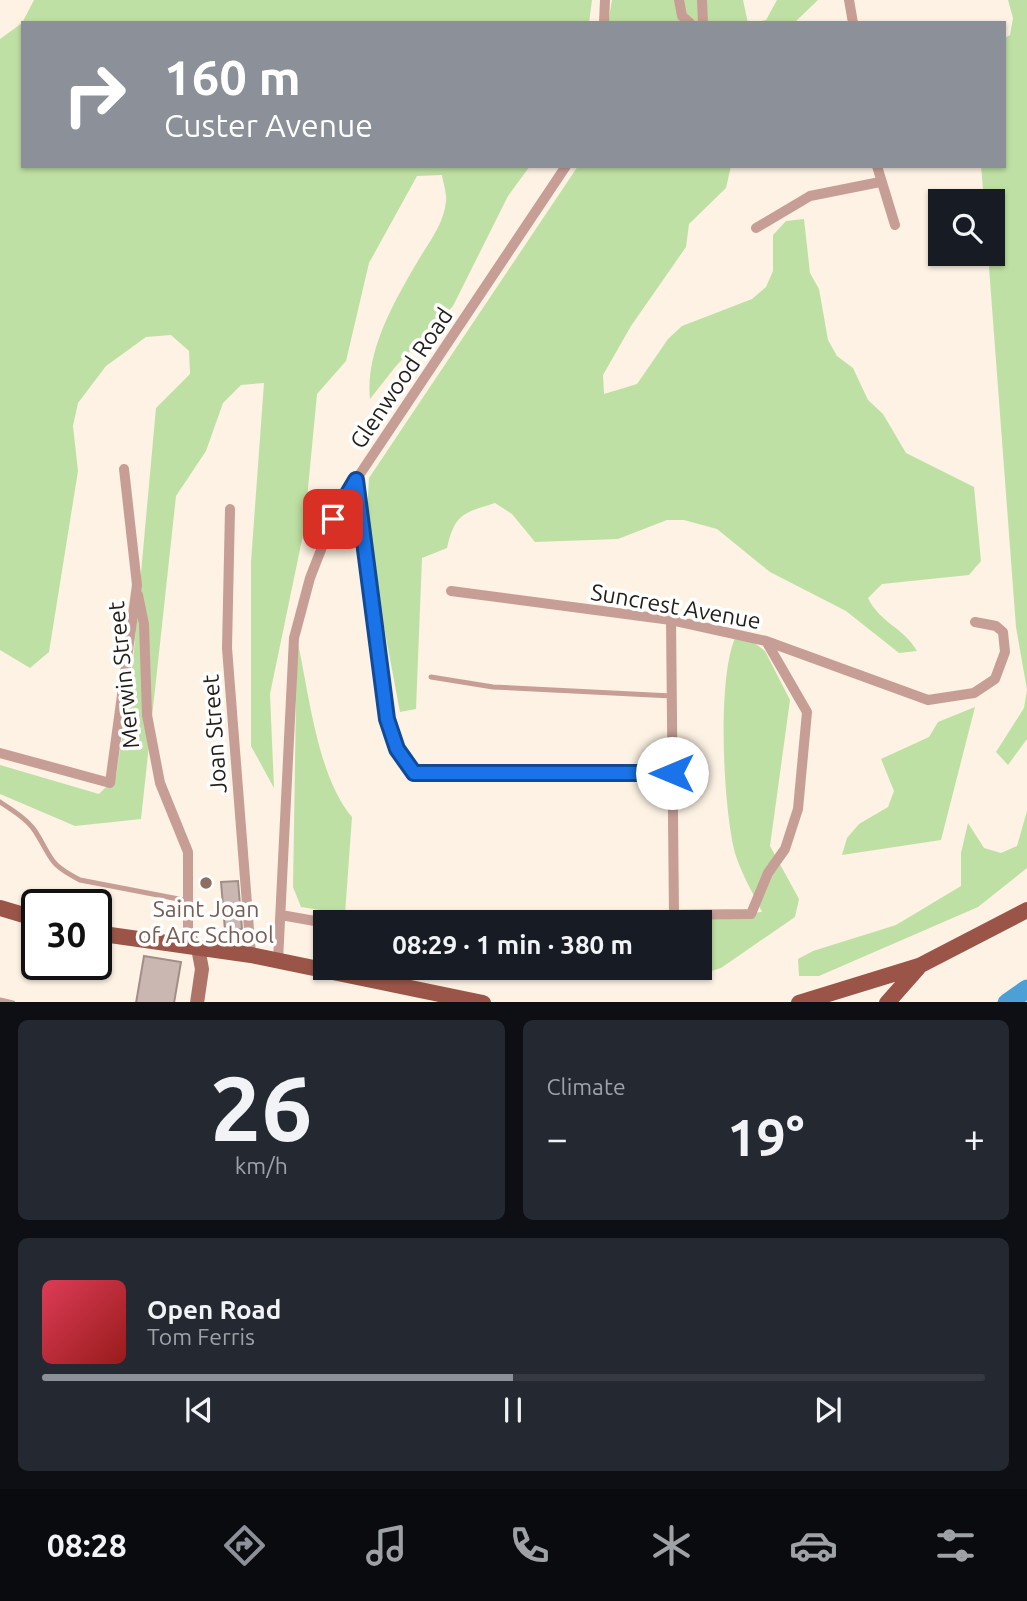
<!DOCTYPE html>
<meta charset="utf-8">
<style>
:root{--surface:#171b24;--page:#242831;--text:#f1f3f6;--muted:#9ea1a6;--line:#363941;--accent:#8c9099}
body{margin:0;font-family:Ubuntu,sans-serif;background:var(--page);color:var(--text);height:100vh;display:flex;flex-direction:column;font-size:26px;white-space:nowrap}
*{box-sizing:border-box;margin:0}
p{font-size:23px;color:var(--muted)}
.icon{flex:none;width:38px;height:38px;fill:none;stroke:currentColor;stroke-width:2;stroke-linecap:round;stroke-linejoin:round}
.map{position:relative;height:1002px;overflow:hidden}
.panel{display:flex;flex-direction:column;gap:18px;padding:18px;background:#0d0f14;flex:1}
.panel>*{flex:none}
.banner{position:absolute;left:21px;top:21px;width:985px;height:147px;border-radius:0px;box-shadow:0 2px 5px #0004;background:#8c9099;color:#fff;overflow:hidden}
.tools{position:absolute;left:928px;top:189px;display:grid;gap:14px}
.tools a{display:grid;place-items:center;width:77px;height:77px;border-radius:0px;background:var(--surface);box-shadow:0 2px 5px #0004;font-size:35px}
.speed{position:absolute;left:21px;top:889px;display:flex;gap:14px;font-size:35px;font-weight:700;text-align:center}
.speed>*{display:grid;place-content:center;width:91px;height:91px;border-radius:50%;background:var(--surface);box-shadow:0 2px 5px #0004;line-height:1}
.speed .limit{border:4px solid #111;border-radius:10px;background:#fff;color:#111}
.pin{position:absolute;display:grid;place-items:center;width:60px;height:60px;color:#fff;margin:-30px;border-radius:14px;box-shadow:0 4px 10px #0006}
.me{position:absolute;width:77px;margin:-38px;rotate:270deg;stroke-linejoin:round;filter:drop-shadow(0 0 5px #0008)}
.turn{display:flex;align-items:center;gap:24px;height:147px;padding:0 28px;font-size:32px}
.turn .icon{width:91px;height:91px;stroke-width:2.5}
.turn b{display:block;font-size:49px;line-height:60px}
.big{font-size:52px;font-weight:700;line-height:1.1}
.panel .widget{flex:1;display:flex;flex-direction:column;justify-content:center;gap:10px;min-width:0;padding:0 24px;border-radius:10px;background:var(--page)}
.panel .dial{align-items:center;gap:0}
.dial b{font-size:91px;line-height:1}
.song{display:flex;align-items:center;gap:21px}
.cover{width:84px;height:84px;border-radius:10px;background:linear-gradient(135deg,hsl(350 70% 55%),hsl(0 70% 35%))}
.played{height:7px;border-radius:4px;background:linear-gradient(90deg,var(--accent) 50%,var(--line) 50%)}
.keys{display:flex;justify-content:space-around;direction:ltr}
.heat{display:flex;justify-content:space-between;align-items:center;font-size:38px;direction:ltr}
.panel .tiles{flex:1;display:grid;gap:18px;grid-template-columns:1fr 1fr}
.widget:last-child{grid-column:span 2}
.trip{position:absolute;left:313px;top:910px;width:399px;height:70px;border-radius:0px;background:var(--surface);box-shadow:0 2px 5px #0004;font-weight:700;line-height:70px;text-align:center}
.tab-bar{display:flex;height:112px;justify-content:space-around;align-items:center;background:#090b0e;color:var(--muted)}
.tab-bar .icon{width:49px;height:49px}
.tab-bar .active{color:var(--accent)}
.tab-bar b{font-size:32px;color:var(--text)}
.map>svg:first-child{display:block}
.green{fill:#bfe0a4}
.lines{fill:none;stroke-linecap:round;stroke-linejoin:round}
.river{stroke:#4ca0d5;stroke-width:19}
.building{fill:#cab7b1;stroke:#a08e88;stroke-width:2}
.lane{stroke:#c79e96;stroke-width:5}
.street{stroke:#c79e96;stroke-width:10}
.secondary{stroke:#ae7468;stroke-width:14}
.primary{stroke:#9b5548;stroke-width:16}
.route-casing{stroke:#114b97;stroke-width:18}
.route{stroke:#1a73e8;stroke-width:12}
.education-dot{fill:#8d6e63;stroke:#fff;stroke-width:2.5}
.labels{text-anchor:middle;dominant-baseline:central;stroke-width:7;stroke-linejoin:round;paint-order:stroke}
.street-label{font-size:23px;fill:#221e19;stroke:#fff}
.education-label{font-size:23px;fill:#785e54;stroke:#fff}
</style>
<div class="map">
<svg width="1027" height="1003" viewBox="0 0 1027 1003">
<rect width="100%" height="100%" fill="#fdf2e3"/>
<path class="green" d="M34,0H592L589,23H23V166H530L508,196L453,306L396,366L370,399C365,351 395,300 419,259C430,241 444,223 446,201C447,193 443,183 442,175L417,176L369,263L346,361L317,394L304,530L270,694L274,788L251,746V562L264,383L241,385L223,403L206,451L176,496L141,819L75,826L0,794V765L99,794L116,777L133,661L156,408L190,374L189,351L171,335L146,337L106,366L78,403L73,426L78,471L49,652L30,668L0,650V39L22,23Z
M612,0H743L748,23H608Z
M777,0H818L794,23H751L766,20Z
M1008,0H1027V739L1008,765L996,752L1024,708L1027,690L1016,627L988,254H992V201H984L981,166H1004L1005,38L1010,35L1013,18Z
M578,166H731L726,188L689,224L686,247L631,326L603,375L604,394L637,384L668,339L682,326L752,299L766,287L773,271V235L786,221L804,219L810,273L819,289L828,340L837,356L853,368L868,400L883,414L906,453L974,487L981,561L969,575L882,584L868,598C880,623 903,627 917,651L899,653L846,611L770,572L717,529L684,520H667L618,539L535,542L512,514L495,503C464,513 455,513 447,548L422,558L416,709L400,712L366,531L369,478Z
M735,638L752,641L765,651L790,700L770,846L799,899L795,917L721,968L705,973L690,968H700V922H615L762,912C753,893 741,873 735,853C723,807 717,680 735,638Z
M297,639C309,692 317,776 352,817L345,914L301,907L293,887Z
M975,707L941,840L842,855L847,838L859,824L888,807L894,791L881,759L929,737L938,722Z
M1027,811V868L978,907L819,976H799L798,959L813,951L896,925L961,886V853L968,823L984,848L1001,853L1017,846Z"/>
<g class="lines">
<path class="river" d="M1007,1003L1027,989"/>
</g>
<path class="building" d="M238,881L242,929L225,930L221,882Z
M144,956L181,962L174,1003H136Z"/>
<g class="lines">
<path class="lane" d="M431,677L493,687L672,696
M0,802C12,810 27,819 35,831C53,859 47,863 80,880L189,901
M0,1000L13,1003"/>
<path class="street" d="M679,0L682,16L690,23
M702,0L703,23
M849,0L853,23
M604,23L605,0
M877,166L895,225
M756,228L810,196L880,182
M356,481L387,719L397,749L414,773H672
M230,509L227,648L251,955
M451,591L671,620L766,641L928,700L974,693L995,679L1005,652L1003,632L996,626L975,622
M138,595L144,624L147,715L160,783L188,852V930L198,948
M671,620L674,914
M0,753L110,783L137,585L124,469
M281,915L326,923
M417,922L479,917L751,914L768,873L785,849L798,809L807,712L766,641
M278,961L294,638L310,578L333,519L356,480L566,166"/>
<path class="secondary" d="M197,1003L202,969L198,948"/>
<path class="primary" d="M0,908L37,919
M96,933L251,955L483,1003
M799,1003L919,966L1027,910
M887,1003L918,968"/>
</g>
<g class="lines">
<g class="route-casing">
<path id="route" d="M333,519L356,480L387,719L397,749L414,773H672"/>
</g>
<use href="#route" class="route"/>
</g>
<circle class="education-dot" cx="206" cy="883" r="7"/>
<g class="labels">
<g class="street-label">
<text transform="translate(401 378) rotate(-56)">Glenwood Road</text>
<text transform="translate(676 606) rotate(10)">Suncrest Avenue</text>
<text transform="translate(123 675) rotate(-96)">Merwin Street</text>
<text transform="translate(214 734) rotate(-94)">Joan Street</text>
</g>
<g class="education-label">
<text x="206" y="908">Saint Joan<tspan x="206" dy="26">of Arc School</tspan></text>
</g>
</g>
</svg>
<div class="tools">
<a><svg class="icon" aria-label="search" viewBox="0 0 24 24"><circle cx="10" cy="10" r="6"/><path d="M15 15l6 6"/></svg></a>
</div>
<div class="speed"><div class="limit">30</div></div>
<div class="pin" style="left:333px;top:519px;background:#d93025"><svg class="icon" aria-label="arrive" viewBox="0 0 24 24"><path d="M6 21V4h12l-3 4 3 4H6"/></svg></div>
<svg class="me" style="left:672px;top:773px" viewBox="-20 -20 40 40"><circle r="19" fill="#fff"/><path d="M0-13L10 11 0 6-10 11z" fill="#1a73e8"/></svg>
<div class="trip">08:29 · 1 min · 380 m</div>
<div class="banner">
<div class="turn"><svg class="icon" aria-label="right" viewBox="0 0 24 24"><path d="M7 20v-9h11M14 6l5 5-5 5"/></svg><div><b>160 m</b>Custer Avenue</div></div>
</div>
</div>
<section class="panel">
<div class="tiles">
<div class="widget dial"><b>26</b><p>km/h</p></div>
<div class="widget"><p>Climate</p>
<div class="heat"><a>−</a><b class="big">19°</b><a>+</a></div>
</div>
<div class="widget">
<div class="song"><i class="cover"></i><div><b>Open Road</b><p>Tom Ferris</p></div></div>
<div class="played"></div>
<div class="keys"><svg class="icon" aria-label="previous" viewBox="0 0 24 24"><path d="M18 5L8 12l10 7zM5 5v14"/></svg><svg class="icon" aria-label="pause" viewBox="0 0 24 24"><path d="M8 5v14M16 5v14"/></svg><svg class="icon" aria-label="next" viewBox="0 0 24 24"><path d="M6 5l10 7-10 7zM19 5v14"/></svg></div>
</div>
</div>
</section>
<nav class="tab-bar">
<b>08:28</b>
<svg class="icon active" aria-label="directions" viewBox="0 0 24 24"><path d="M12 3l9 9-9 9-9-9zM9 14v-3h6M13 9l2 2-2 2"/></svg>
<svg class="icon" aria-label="music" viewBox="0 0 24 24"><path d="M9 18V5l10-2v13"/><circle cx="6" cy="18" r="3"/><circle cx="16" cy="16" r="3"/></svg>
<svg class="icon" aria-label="phone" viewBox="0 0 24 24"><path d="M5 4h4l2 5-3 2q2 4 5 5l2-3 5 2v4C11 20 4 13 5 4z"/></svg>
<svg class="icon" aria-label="climate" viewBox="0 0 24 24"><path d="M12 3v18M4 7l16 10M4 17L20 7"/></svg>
<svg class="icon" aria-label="car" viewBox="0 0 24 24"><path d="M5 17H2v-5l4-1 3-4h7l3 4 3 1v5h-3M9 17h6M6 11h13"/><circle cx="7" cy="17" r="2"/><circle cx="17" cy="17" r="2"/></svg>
<svg class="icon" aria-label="filters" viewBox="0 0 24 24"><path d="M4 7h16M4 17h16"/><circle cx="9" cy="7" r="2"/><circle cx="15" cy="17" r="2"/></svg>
</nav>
